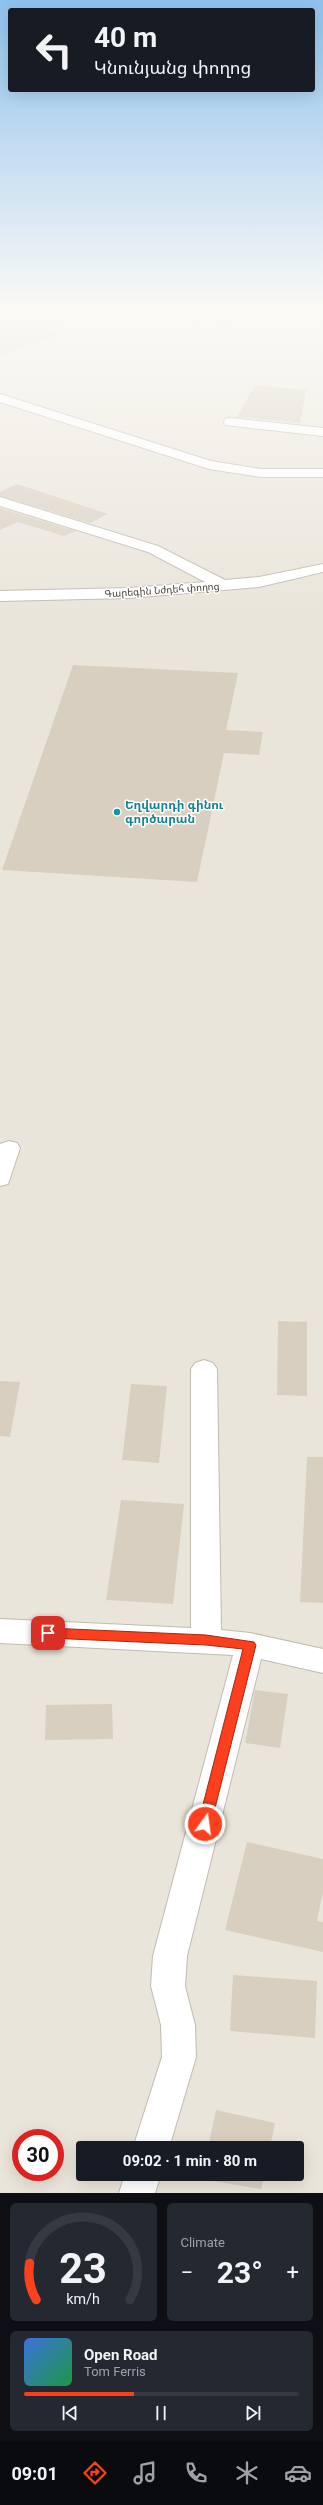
<!DOCTYPE html>
<meta charset="utf-8">
<style>
:root{--surface:#171b24;--page:#242831;--text:#f1f3f6;--muted:#9ea1a6;--line:#363941;--accent:#fc3f1d}
body{margin:0;font-family:Roboto,"Noto Sans Armenian",sans-serif;background:var(--page);color:var(--text);height:100vh;display:flex;flex-direction:column;font-size:15px;white-space:nowrap}
*{box-sizing:border-box;margin:0}
p{font-size:13px;color:var(--muted)}
.icon{flex:none;width:22px;height:22px;fill:none;stroke:currentColor;stroke-width:2;stroke-linecap:round;stroke-linejoin:round}
.map{position:relative;height:2193px;overflow:hidden}
.details{display:flex;flex-direction:column;gap:10px;padding:10px;background:#0d0f14;flex:1}
.details>*{flex:none}
.hud{position:absolute;left:8px;top:8px;width:307px;height:84px;border-radius:4px;box-shadow:0 4px 16px #0002;background:#171b24;color:var(--text);overflow:hidden}
.speed{position:absolute;left:12px;top:2129px;display:flex;gap:8px;font-size:20px;font-weight:700;text-align:center}
.speed>*{display:grid;place-content:center;width:52px;height:52px;border-radius:50%;background:var(--surface);box-shadow:0 4px 16px #0002;line-height:1}
.speed .limit{border:6px solid #d22;background:#fff;color:#111}
.pin{position:absolute;display:grid;place-items:center;width:34px;height:34px;color:#fff;margin:-17px;border-radius:8px;box-shadow:0 2px 6px #0006}
.me{position:absolute;width:44px;margin:-22px;rotate:14deg;stroke-linejoin:round;filter:drop-shadow(0 0 3px #0008)}
.turn{display:flex;align-items:center;gap:14px;height:84px;padding:0 20px;font-size:18px}
.turn .icon{width:52px;height:52px;stroke-width:2.5}
.turn b{display:block;font-size:28px;line-height:34px}
.big{font-size:30px;font-weight:700;line-height:1.1}
.details .card{flex:1;display:flex;flex-direction:column;justify-content:center;gap:6px;min-width:0;padding:0 14px;border-radius:6px;background:var(--page)}
.details .dial{align-items:center;gap:0}
.dial svg{height:104px;overflow:visible;fill:none;stroke:var(--line);stroke-width:7;stroke-linecap:round;text-anchor:middle}
.dial text{fill:var(--text);stroke:none}
.song{display:flex;align-items:center;gap:12px}
.cover{width:48px;height:48px;border-radius:6px;background:linear-gradient(135deg,hsl(220 70% 55%),hsl(140 70% 35%))}
.played{height:4px;border-radius:2px;background:linear-gradient(90deg,var(--accent) 40%,var(--line) 40%)}
.keys{display:flex;justify-content:space-around;direction:ltr}
.heat{display:flex;justify-content:space-between;align-items:center;font-size:22px;direction:ltr}
.details .tiles{flex:1;display:grid;gap:10px;grid-template-columns:1fr 1fr}
.card:last-child{grid-column:span 2}
.trip{position:absolute;left:76px;top:2141px;width:228px;height:40px;border-radius:4px;background:var(--surface);box-shadow:0 4px 16px #0002;font-weight:700;line-height:40px;text-align:center}
.menu{display:flex;height:64px;justify-content:space-around;align-items:center;background:#090b0e;color:var(--muted)}
.menu .icon{width:28px;height:28px}
.menu .on{color:var(--accent)}
.menu b{font-size:18px;color:var(--text)}
.map>svg:first-child{display:block}
.residential{fill:#eae5da;fill-rule:evenodd}
.building{fill:#d8cfc1}
.lines{fill:none;stroke-linecap:round;stroke-linejoin:round}
.minor-casing{stroke:#c2bbae;stroke-width:2}
.minor{fill:#fff;fill-rule:evenodd}
.route{fill:#fc3f1d;stroke:#a42913}
.culture-dot{fill:#0f9aa8;stroke:#fff;stroke-width:1.5}
.labels{text-anchor:middle;dominant-baseline:central;stroke-width:3;stroke-linejoin:round;paint-order:stroke}
.far-street-label{font-size:10px;fill:#4b4439;stroke:#fff}
.culture-label{font-size:12px;font-weight:bold;fill:#0d838f;stroke:#fff;text-anchor:start}
</style>
<div class="map">
<svg width="323" height="2193" viewBox="0 0 323 2193">
<rect width="100%" height="100%" fill="#f6f3ec"/>
<path class="residential" d="M0,311H323V2193H0ZM21,2138H55V2172H21ZM83,2148H297V2174H83Z"/>
<path class="building" d="M0,311H78V315L42,327L62,333L0,355Z
M255,385L306,390L300,423L237,417Z
M17,484L69,501L108,514L90,523L0,496V492Z
M0,508L75,531L64,536L18,522L0,530Z
M73,665L238,673L226,730L263,732L259,755L224,753L197,882L2,870Z
M278,1321L307,1322V1396L277,1395Z
M0,1381L20,1382L10,1437L0,1436Z
M131,1384L167,1386L159,1463L122,1460Z
M307,1457H323V1603L300,1602Z
M121,1500L184,1504L173,1604L106,1600Z
M255,1690L288,1694L280,1748L245,1743Z
M112,1704L113,1739L45,1740L46,1705Z
M247,1842L323,1859V1892L317,1921L323,1922V1952L225,1930Z
M233,1975L317,1981L315,2038L230,2031Z
M216,2110L275,2123L270,2148H208Z
M202,2174H265L261,2189L201,2179Z"/>
<g class="lines">
<g class="minor-casing">
<path id="minor" d="M172,311L210,315L247,311C235,325 184,325 172,311Z
M0,394L211,461L261,469H323V477H261L209,469L0,402Z
M230,418L323,428V436L225,425L224,422L225,419Z
M0,497L158,546L225,580L259,577L323,564V572L259,587L129,598L0,601V591L129,588L205,582L148,552L0,506Z
M9,1141L17,1143L20,1148L8,1184L0,1186V1144Z
M204,1360L213,1363L217,1369L221,1630L250,1633L323,1649V1673L261,1659L187,1956L185,1986L195,2025L196,2057L169,2148H133L162,2057L161,2025L151,1986L153,1956L233,1655L0,1643V1619L191,1628V1369L195,1363Z
M125,2174H161L155,2193H119Z"/>
</g>
<use href="#minor" class="minor"/>
</g>
<linearGradient id="sky" x2="0" y2="1"><stop stop-color="#8fc1ec"/><stop offset="0.5" stop-color="#fbfaf6"/><stop offset="1" stop-color="#fbfaf6" stop-opacity="0"/></linearGradient>
<rect width="323" height="618" fill="url(#sky)"/>
<path class="route" d="M48,1628L206,1635L254,1642L256,1645L210,1828H200L198,1824L243,1649L206,1645L48,1638L41,1633Z"/>
<circle class="culture-dot" cx="117" cy="812" r="4"/>
<g class="labels">
<g class="far-street-label">
<text transform="translate(162 590) rotate(-4)">Գարեգին Նժդեհ փողոց</text>
</g>
<g class="culture-label">
<text x="125" y="805">Եղվարդի գինու<tspan x="125" dy="14">գործարան</tspan></text>
</g>
</g>
</svg>
<div class="speed"><div class="limit">30</div></div>
<div class="pin" style="left:48px;top:1633px;background:#d93025"><svg class="icon" aria-label="arrive" viewBox="0 0 24 24"><path d="M6 21V4h12l-3 4 3 4H6"/></svg></div>
<svg class="me" style="left:205px;top:1824px" viewBox="-20 -20 40 40"><circle r="17" fill="#fc3f1d" stroke="#fff" stroke-width="3"/><path d="M0-11L8 9 0 5-8 9z" fill="#fff"/></svg>
<div class="trip">09:02 · 1 min · 80 m</div>
<div class="hud">
<div class="turn"><svg class="icon" aria-label="left" viewBox="0 0 24 24"><path d="M17 20v-9H6M10 6l-5 5 5 5"/></svg><div><b>40 m</b>Կնունյանց փողոց</div></div>
</div>
</div>
<section class="details">
<div class="tiles">
<div class="card dial"><svg viewBox="0 0 100 80">
<path d="M14 69A42 42 0 1 1 86 69"/>
<path d="M14 69A42 42 0 0 1 9 41" stroke="#fc3f1d"/>
<text x="50" y="56" font-size="32" font-weight="700">23</text>
<text x="50" y="72" font-size="11">km/h</text>
</svg></div>
<div class="card"><p>Climate</p>
<div class="heat"><a>−</a><b class="big">23°</b><a>+</a></div>
</div>
<div class="card">
<div class="song"><i class="cover"></i><div><b>Open Road</b><p>Tom Ferris</p></div></div>
<div class="played"></div>
<div class="keys"><svg class="icon" aria-label="previous" viewBox="0 0 24 24"><path d="M18 5L8 12l10 7zM5 5v14"/></svg><svg class="icon" aria-label="pause" viewBox="0 0 24 24"><path d="M8 5v14M16 5v14"/></svg><svg class="icon" aria-label="next" viewBox="0 0 24 24"><path d="M6 5l10 7-10 7zM19 5v14"/></svg></div>
</div>
</div>
</section>
<nav class="menu">
<b>09:01</b>
<svg class="icon on" aria-label="directions" viewBox="0 0 24 24"><path d="M12 3l9 9-9 9-9-9zM9 14v-3h6M13 9l2 2-2 2"/></svg>
<svg class="icon" aria-label="music" viewBox="0 0 24 24"><path d="M9 18V5l10-2v13"/><circle cx="6" cy="18" r="3"/><circle cx="16" cy="16" r="3"/></svg>
<svg class="icon" aria-label="phone" viewBox="0 0 24 24"><path d="M5 4h4l2 5-3 2q2 4 5 5l2-3 5 2v4C11 20 4 13 5 4z"/></svg>
<svg class="icon" aria-label="climate" viewBox="0 0 24 24"><path d="M12 3v18M4 7l16 10M4 17L20 7"/></svg>
<svg class="icon" aria-label="car" viewBox="0 0 24 24"><path d="M5 17H2v-5l4-1 3-4h7l3 4 3 1v5h-3M9 17h6M6 11h13"/><circle cx="7" cy="17" r="2"/><circle cx="17" cy="17" r="2"/></svg>
</nav>
